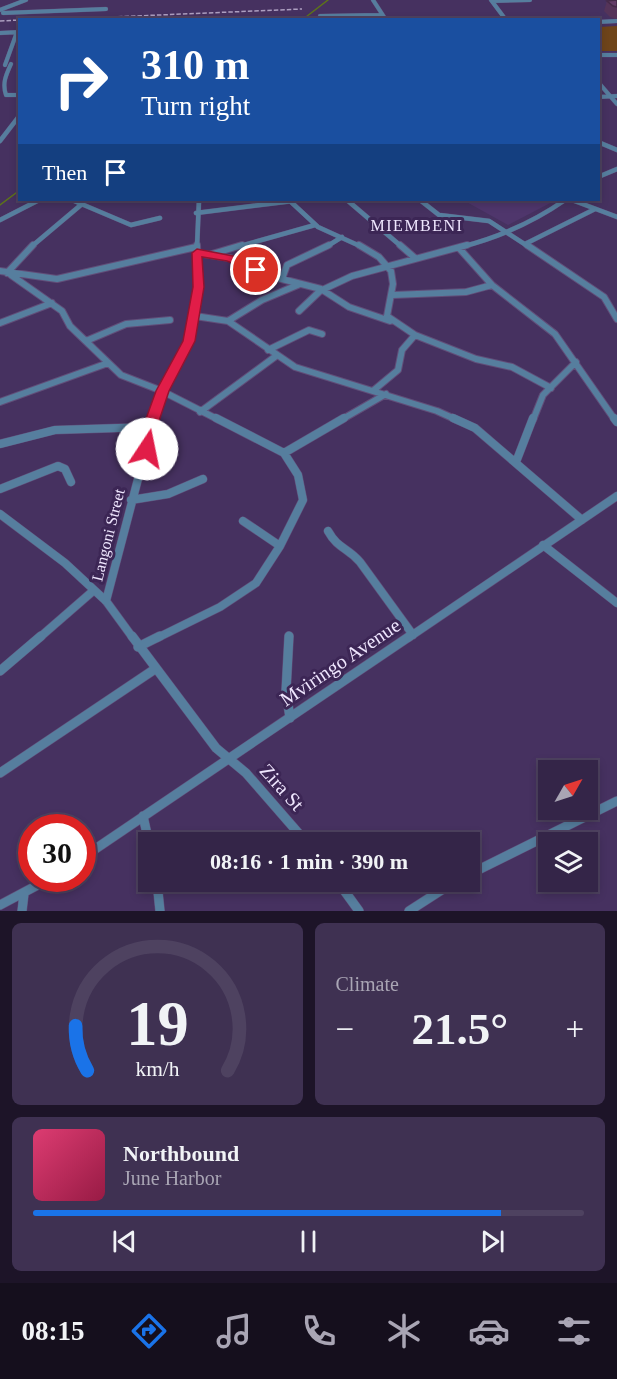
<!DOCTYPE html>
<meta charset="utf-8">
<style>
:root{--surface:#342548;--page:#3f3152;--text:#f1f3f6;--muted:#a9a5b4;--line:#4e4260;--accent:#1a73e8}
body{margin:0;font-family:Georgia,serif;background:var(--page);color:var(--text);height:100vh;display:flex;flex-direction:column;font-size:22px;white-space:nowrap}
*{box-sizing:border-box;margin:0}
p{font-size:20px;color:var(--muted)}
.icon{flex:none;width:33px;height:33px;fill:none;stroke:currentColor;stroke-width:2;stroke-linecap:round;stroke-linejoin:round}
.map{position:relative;height:911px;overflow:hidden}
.drawer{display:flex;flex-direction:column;gap:12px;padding:12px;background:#1d1428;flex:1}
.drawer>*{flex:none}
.guide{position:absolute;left:18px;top:18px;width:582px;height:183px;border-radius:0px;box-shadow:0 3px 9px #0003,0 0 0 2px var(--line);background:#1a4fa0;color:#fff;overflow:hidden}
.needle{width:39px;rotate:51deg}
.controls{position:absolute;left:538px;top:760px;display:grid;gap:12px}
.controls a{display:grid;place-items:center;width:60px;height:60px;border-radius:0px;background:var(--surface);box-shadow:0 3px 9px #0003,0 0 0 2px var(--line);font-size:30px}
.speed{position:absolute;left:18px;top:814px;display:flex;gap:12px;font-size:30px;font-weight:700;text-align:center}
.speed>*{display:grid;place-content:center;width:78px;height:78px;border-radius:50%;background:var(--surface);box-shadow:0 3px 9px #0003,0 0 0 2px var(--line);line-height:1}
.speed .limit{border:9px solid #d22;background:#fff;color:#111}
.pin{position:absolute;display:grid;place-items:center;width:51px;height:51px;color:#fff;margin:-26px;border:3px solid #fff;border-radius:50%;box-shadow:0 2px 6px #0007}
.me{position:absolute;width:66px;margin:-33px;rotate:11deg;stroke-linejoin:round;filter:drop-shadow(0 0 4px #0008)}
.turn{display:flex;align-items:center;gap:21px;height:126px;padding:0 24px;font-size:27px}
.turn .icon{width:78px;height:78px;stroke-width:2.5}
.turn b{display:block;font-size:42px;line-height:51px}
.then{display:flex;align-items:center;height:57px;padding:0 24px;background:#0003;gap:12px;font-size:22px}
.big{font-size:45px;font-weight:800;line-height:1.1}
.drawer .card{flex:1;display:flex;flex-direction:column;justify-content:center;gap:9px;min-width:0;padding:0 21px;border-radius:9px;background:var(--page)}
.drawer .dial{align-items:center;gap:0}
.dial svg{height:156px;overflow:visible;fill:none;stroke:var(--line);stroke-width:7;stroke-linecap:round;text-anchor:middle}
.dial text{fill:var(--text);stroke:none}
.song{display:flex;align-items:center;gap:18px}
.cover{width:72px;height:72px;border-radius:9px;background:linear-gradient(135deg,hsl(340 70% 55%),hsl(340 70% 35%))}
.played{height:6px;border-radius:3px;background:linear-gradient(90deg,var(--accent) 85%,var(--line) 85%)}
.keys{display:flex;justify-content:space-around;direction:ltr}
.heat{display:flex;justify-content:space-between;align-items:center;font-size:33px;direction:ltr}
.drawer .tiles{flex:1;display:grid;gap:12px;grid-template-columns:1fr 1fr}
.card:last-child{grid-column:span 2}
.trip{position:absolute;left:138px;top:832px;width:342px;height:60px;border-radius:0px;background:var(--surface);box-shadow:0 3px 9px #0003,0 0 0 2px var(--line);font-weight:800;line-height:60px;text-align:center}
.tab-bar{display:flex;height:96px;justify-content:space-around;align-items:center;background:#150f1d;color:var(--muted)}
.tab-bar .icon{width:42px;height:42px}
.tab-bar .active{color:var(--accent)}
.tab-bar b{font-size:27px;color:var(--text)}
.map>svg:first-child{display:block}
.built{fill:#4f366c}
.green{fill:#6e441a}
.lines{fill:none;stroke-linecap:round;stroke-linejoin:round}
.stream{stroke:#5d7419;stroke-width:1.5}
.street-far4-casing{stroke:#614e79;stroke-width:4.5}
.street-far3-casing{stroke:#614e79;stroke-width:5}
.street-far2-casing{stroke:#614e79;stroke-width:8}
.street-far1-casing{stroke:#614e79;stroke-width:9}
.street-casing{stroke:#614e79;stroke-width:10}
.street-far4{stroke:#567e9e;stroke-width:4}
.street-far3{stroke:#567e9e;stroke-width:4.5}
.street-far2{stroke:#567e9e;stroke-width:6}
.street-far1{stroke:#567e9e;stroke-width:8}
.street{stroke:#567e9e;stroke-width:9}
.rail{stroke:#ad9fc0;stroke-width:1.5;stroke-dasharray:4.5 2;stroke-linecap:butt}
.wall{fill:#553459}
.building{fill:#633d67;stroke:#452b48;stroke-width:1.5}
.route{fill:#e11d48;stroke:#92132f;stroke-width:1.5}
.labels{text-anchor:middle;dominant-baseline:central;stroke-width:6;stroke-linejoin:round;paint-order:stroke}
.far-quarter-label{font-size:16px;letter-spacing:1.5px;fill:#efe6fe;stroke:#3c2655}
.street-label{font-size:16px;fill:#efe6fe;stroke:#3c2655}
.near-street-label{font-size:20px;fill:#efe6fe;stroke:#3c2655}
</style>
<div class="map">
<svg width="617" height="911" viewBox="0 0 617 911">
<rect width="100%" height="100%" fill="#463160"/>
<path class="built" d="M463,200H556L508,225Z"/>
<path class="green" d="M617,26V51H599V27Z"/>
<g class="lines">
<path class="stream" d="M302,20L328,0
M0,205L20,190"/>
<g class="street-far4-casing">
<path id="street-far4" d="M373,0L386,20
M491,0L506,20
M492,1L530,0
M0,10L26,0
M3,13L106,9
M320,16L381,15
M598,22L617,21
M0,33L20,32
M598,55H617
M11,64C6,75 2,83 6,95H20
M5,65L17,32
M598,82L617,104
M598,97L617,96"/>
</g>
<g class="street-far3-casing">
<path id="street-far3" d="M0,141L20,115
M598,142L617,150
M598,177L617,169
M72,200L131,225L160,218
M347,200L402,247
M420,200L439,215L489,221L529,247
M572,200L617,217
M290,201L318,227L362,247
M196,213L301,200
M0,220L39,200
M525,244L595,209
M31,247L82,204
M197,247L199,200
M237,247L315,225
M326,247L342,237
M461,247C500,237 532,223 565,200"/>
</g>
<g class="street-far2-casing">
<path id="street-far2" d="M359,245L379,257L391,271L393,284L387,316L415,335L402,350L398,370L374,390
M400,245L415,258
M527,245L604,297L617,319
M459,248L492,285L555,334L615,420
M197,253L230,258L270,276L321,289L349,307L390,321
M212,254L242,245
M0,271L57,279L196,247
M7,273L33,245
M11,275L62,311L70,326L121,375L162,391L219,420
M282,279L287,265L329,245
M393,295L466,292L492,285
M299,311L320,291L352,276L467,245
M195,316L228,321L295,367L437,411L457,420
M228,321L262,300L300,284
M0,323L52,303
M415,335L476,359L512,367L551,388
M86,341L126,324L170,320
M268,350L309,330L322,334
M0,402L108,363
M200,412L276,356
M154,420C162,387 182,361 192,329C201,302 198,273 197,245
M341,420L386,394
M533,420L543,395L576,362"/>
</g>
<g class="street-far1-casing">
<path id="street-far1" d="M453,418L475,428L582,520
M614,418L617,422
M0,444L55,430L150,427
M284,453L344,418
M516,462L533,418
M0,489L58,466L65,469L71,482
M131,500L168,494L203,479
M0,514L65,563L106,601L133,638
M243,521L280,546
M328,531C338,549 347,547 360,562L413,635
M543,545L617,603
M106,601L154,418
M39,638L93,591
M157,638L220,607L256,583L280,546L303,500L298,475L284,453L216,418
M408,638L617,496"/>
</g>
<g class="street-casing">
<path id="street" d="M132,636L216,748L246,773L307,843
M289,636L286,691L290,718
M138,647L160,636
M0,671L41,636
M0,773L155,669
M143,816L149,843
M82,858L410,636
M470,874L617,801
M157,882L160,911
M338,882L359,911
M0,905L49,879
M22,911L24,894
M409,911L454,882"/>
</g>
<use href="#street-far4" class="street-far4"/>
<use href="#street-far3" class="street-far3"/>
<use href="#street-far2" class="street-far2"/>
<use href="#street-far1" class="street-far1"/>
<use href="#street" class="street"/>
<path class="rail" d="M40,20L302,9
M0,21L20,20"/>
</g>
<path class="wall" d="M607,1H617V19L610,17L604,11Z"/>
<path class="building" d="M617,0V7L613,6L607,1Z"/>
<path class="route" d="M197,249L233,256L262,270L256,273L227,261L202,257L204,287L195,341L169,391L157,427L153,449L147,454L140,449L143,427L156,391L183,341L193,287L192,253Z"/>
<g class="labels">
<g class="far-quarter-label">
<text x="417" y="225">MIEMBENI</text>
</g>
<g class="street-label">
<text transform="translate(108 535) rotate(-76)">Langoni Street</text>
</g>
<g class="near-street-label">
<text transform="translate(340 662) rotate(-34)">Mviringo Avenue</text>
<text transform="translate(282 787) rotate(48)">Zira St</text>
</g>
</g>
</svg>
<div class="controls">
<a><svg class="needle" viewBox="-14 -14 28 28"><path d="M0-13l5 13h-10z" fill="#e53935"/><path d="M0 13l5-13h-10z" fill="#a9a5b4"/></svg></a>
<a><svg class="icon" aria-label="layers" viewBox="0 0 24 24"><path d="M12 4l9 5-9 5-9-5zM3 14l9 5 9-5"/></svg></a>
</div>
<div class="speed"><div class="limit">30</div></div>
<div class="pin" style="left:256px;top:270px;background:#d93025"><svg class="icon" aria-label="arrive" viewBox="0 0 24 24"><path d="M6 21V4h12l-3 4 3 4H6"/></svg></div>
<svg class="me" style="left:147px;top:449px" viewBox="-20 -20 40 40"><circle r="19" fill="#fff"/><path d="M0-13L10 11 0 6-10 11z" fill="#e11d48"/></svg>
<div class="trip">08:16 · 1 min · 390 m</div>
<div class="guide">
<div class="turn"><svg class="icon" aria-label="right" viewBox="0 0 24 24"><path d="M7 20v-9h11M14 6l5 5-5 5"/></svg><div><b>310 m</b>Turn right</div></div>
<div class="then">Then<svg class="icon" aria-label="arrive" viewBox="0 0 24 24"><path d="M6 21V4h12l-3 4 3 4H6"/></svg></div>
</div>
</div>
<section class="drawer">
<div class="tiles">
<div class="card dial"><svg viewBox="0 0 100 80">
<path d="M14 69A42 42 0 1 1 86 69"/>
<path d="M14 69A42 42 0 0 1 8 46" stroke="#1a73e8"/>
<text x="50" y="56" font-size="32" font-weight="700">19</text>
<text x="50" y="72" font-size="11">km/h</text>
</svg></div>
<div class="card"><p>Climate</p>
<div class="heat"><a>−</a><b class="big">21.5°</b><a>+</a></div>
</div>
<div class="card">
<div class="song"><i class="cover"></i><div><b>Northbound</b><p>June Harbor</p></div></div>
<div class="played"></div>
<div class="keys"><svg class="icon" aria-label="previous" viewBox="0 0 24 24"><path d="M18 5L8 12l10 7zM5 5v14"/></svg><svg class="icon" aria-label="pause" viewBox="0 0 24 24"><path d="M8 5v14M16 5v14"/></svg><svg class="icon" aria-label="next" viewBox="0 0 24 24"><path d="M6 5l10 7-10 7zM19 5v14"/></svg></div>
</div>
</div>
</section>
<nav class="tab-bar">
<b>08:15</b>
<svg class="icon active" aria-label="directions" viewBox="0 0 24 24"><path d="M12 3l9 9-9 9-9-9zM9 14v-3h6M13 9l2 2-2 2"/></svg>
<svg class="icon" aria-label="music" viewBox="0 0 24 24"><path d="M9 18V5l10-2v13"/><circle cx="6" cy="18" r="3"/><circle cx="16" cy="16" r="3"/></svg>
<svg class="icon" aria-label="phone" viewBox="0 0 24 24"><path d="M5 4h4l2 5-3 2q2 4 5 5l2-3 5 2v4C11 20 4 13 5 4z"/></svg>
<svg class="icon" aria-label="climate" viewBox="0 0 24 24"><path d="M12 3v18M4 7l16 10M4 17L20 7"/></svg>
<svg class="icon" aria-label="car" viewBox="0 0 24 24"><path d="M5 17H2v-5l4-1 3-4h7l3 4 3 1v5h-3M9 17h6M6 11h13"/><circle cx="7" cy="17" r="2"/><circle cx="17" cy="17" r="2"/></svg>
<svg class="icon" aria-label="filters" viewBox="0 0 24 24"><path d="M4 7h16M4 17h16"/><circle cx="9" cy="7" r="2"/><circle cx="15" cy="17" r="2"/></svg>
</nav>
